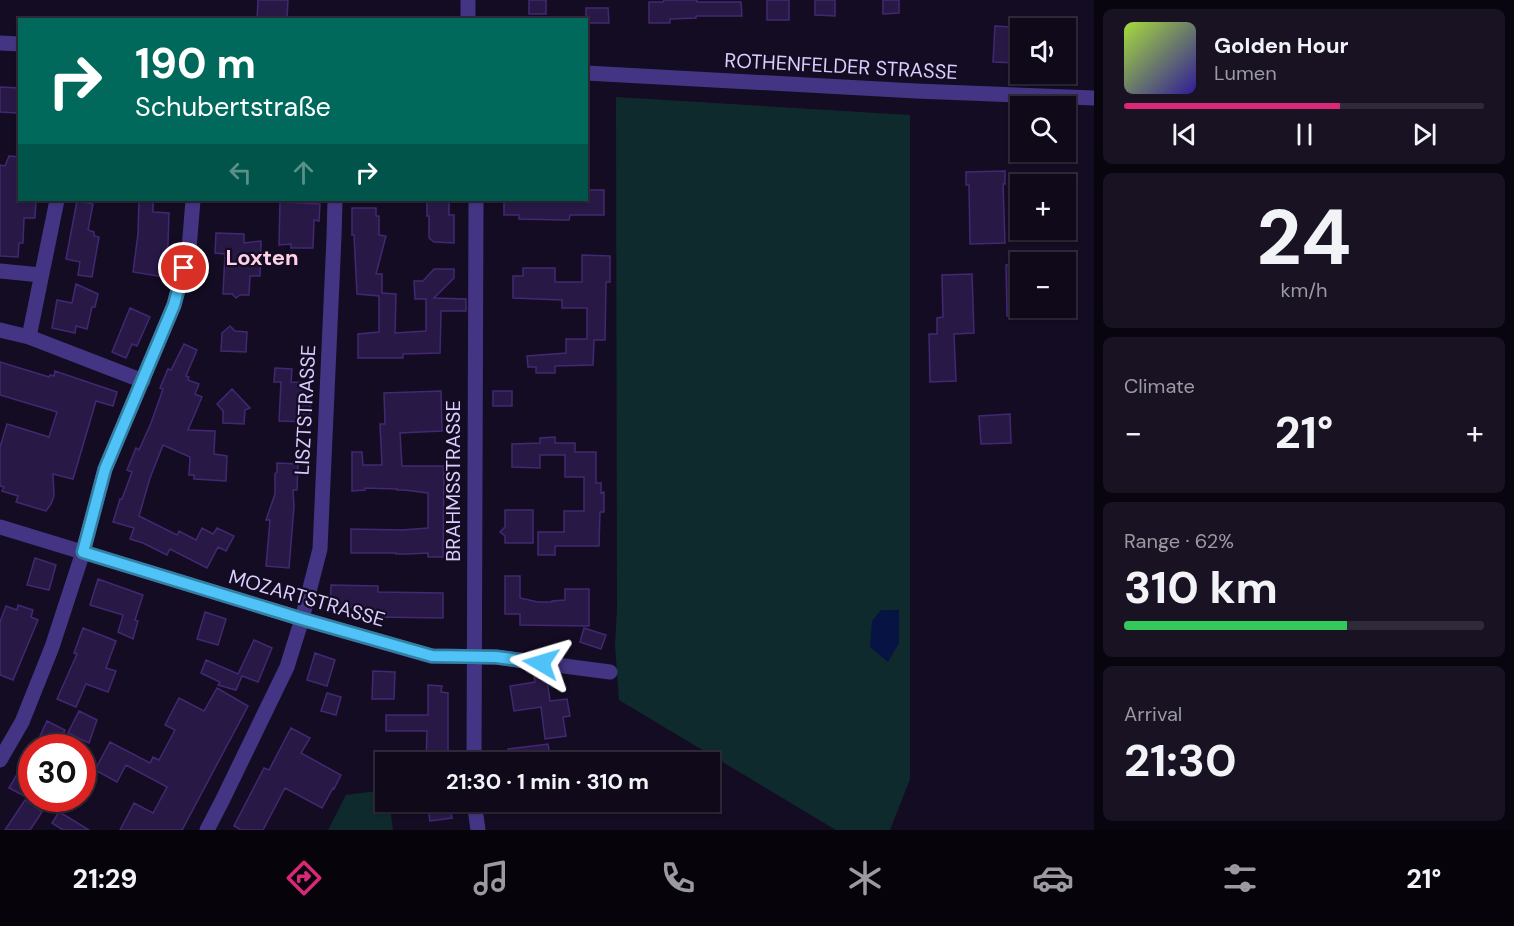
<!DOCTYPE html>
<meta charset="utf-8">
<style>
:root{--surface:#0f091a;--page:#181223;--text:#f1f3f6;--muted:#9b9aa2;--line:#2f2a39;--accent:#db2777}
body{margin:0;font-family:"DM Sans",sans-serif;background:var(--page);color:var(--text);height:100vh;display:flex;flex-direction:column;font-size:22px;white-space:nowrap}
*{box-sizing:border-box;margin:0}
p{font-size:20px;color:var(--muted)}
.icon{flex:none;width:33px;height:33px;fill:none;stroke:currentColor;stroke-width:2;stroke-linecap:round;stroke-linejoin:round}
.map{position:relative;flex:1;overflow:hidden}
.panel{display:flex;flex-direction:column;gap:9px;padding:9px;background:#08050e;width:420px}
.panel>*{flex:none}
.top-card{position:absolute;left:18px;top:18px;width:570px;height:183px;border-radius:0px;box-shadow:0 2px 4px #0004,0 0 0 2px var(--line);background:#00695c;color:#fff;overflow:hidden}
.controls{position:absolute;left:1010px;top:18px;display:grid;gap:12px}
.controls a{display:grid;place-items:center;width:66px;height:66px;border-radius:0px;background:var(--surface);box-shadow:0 2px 4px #0004,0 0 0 2px var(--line);font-size:30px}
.speed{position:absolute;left:18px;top:734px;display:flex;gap:12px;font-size:30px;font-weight:700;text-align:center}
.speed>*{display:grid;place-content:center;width:78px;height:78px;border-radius:50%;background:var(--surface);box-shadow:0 2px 4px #0004,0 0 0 2px var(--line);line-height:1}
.speed .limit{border:9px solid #d22;background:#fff;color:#111}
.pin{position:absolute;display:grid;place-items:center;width:51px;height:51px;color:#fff;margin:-26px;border:3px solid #fff;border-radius:50%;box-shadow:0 2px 6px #0007}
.me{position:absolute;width:66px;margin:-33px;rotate:277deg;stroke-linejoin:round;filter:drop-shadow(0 0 4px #0008)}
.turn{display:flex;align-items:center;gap:21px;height:126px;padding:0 18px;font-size:27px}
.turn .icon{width:78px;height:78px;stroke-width:2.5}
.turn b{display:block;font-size:42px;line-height:51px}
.lanes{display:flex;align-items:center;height:57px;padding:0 18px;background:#0003;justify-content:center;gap:30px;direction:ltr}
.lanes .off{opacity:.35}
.big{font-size:45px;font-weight:700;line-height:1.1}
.panel .widget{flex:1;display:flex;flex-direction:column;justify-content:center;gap:9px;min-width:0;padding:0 21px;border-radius:9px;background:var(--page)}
.panel .dial{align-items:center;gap:0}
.dial b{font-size:78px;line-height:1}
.song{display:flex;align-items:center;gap:18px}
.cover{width:72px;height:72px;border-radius:9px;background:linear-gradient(135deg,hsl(80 70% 55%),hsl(250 70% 35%))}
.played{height:6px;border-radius:3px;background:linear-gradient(90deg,var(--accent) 60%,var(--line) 60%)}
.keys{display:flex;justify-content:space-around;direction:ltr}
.heat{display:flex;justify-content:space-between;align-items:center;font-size:33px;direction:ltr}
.charge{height:9px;border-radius:4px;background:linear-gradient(90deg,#34c759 62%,var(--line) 0)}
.trip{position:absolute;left:375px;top:752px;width:345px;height:60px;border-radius:0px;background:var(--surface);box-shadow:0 2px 4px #0004,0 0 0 2px var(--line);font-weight:700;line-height:60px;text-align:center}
.dock{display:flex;height:96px;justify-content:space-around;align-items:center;background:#06040a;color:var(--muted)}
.dock .icon{width:42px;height:42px}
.dock .selected{color:var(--accent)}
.dock b{font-size:27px;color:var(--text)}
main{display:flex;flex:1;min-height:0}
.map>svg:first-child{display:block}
.green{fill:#0f2a2d}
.water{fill:#071342}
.building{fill:#281845;stroke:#422872;stroke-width:1.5}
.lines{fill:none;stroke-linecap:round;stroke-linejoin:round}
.minor{stroke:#443584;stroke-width:15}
.route-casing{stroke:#337fa1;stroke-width:15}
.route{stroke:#4fc3f7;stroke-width:10}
.labels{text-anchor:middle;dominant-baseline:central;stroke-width:4.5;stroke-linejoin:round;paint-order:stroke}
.street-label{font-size:20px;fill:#dbceff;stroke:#140c23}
.quarter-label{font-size:22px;font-weight:bold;fill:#ffd0e7;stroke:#140c23}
</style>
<main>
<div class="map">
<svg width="1094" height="830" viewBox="0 0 1094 830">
<rect width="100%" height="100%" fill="#140c23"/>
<path class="green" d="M616,97L910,115V779L890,830H836L619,700L615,645L617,609Z
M385,790L386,801H389L393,830H328L346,795Z"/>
<path class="water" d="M881,610H899V643L888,662L870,647L872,621Z"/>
<path class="building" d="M258,0H288L287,20H257Z
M529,0H546V14H529Z
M664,0H697V2H741L742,16H696V18L670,19V23H649V2H663Z
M767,0H789V20H767Z
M815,0H835V16L815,15Z
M883,0H899V13L883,14Z
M586,8H608L609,23H586Z
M995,26L1010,27L1009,41H1016V44H1020V63L993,62Z
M0,87L20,88V103H18L17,113L0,112Z
M9,156L20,157V200H36L35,218H24L23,243H19L18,257L0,256V165L5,166Z
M1005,171V184H1003L1005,243L970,244L969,185H966V172Z
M586,190H604V215H570L569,220H563L519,219V215H504V200H586Z
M139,200H153V212L169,213L168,244L164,277L133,272L138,234Z
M427,200H449V215H454V243L434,242L429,238V216H427Z
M77,201L93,204L88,230L94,232V236L99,237L92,277L78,275L80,262L66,259Z
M280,202L320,204L319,221L314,220L313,248H291V244L279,245Z
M352,208H376V216H379V235L386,236L376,274H382V293L396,294L395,333L426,331V299H415L414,281H423L434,269H454V278L434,298L466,299V311H441L440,353L403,354V358H358V334L379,332V296L357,294L354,235H352Z
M216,233L244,234V243L261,241L260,276H250L249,295H240L236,298L232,294H223L225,254L215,253Z
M582,255L610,256V282H606L605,340H594L593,365L555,366V373H536V367H528L527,356L566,353V339H587V308H562V300L513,298V276H523V268H555V282H582Z
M1006,265H1020V316H1007Z
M972,274L974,333L954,334L956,381L930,382L929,334H937V318L943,317L942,275Z
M76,284L98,294L95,307H92L87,329L76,326L75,333L52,328L57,300L72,303Z
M130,308L150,317L137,346L132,344L126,358L112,352Z
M230,326L235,331L247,332L246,352L221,351L222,333Z
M184,344L197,350L186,376L189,377L188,380L199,384L195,394L202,397L188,430L215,431L214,454L227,456L226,481L194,479V475H189L190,457L163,445L150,478L139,516L177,535L179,531L196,540L202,528L213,534L217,528L234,536L226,551L218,547L207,568L170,549L167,555L143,543L130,539L134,528L113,522L120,499H122L132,472L127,470L136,448L139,450L151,423L163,389L160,388L168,369L171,370Z
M0,362L49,377L50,375L54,376L55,371L117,392L113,406L96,401L73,479L53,474L54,496L51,504L46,511L16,502L18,496L2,491L4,487L0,486V447L7,424L49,437L57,412L0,395Z
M275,368L292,369L291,382L311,383L310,422L279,421L281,382H274Z
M232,389L250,408L245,410L244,424L223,423V411L217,404Z
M441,391L442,431L400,433L402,466H444L443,557H428V553L408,554H396V553H351V529L402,530L428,528V493L404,490H397V489L365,488V490L352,491V452H362L363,465H382L380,424H385L384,393Z
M493,391H512V406H493Z
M1010,414L1011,443L981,444L979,416Z
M555,437V443H575V452H596V483H601V493L604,492V512H600L599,546H555V555H538V532H564V511H584V477H565V455H540V468L512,467V444L540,443V438Z
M277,463L298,464L297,490H293L294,506L289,568L266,566L270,520H266L275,494V474L277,472Z
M505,510H533V543H505V536L500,532L505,527Z
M35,558L56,565L49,590L27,585Z
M505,576H520V598L538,602H552V601L565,600V589H589V626L520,625V614H505Z
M98,579L143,595L135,620L138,621L133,639L118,632L123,615L90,605Z
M331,585L378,586V592L443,593V618L377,617V622H363V607H330Z
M18,605L33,610L31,617L38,620L13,680L0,675V622L6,606L17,610Z
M205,612L226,619L218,645L197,639Z
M83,628L116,641L106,668L116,671L108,692L86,684L76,707L57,699L77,654L74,653Z
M584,628L606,635L601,649L580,642Z
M254,640L272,648L258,682L242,676L236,690L218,685L220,682L201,673L206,660L238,674Z
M315,653L335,660L327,686L307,680Z
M373,671L395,672L394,699H372Z
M534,672L546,673L550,701L567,699L570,716L563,717L566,736L545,739L541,707L514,711L510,686L535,682Z
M428,685L442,686L441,692L448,693V762H426L427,731H386V715H428Z
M217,688L248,706L182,830H120L134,803L153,813L167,787L126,765L117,782L95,770L110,742L150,763L153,757L159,760L175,730L165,725L179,698L204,711Z
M327,693L341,697L336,715L321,711Z
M79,711L97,720L89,743L68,733Z
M47,721L65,730L57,747H35Z
M291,728L310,738L301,753L341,775L334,789L333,788L322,808L285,788L263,830H241L234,826L264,768L269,770Z
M548,744L551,762H510L508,749Z
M23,764L32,769V800L9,788Z
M25,800L42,812L30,830H5Z
M427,801H449L452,818L430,821Z
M59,812L66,816L89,830H63L52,823Z"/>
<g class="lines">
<path class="minor" d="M468,0V20
M0,43L20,44
M586,73L916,91L1094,98
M0,271L41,275
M0,330L29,337L143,381
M29,337L57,200
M0,527L302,619L431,656L496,657L610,672
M0,760L22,722L52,647L83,552L105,469L174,305L189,249L193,200
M474,762L476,200
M474,801L478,830
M207,830L223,799L287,667L302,619L320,549L334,237L335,200"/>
</g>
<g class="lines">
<g class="route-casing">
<path id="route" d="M184,268L174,305L105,469L83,552L302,619L432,656L496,657L541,663"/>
</g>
<use href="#route" class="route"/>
</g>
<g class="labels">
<g class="street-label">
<text transform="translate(841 66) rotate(3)">ROTHENFELDER STRASSE</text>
<text transform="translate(305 410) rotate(-87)">LISZTSTRASSE</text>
<text transform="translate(453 481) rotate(-90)">BRAHMSSTRASSE</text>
<text transform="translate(307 598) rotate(16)">MOZARTSTRASSE</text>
</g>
<g class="quarter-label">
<text x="262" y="257">Loxten</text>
</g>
</g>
</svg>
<div class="controls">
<a><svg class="icon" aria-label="sound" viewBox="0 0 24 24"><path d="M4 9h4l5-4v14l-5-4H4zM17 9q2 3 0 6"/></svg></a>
<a><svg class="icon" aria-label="search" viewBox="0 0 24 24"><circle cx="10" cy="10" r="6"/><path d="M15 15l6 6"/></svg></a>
<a>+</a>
<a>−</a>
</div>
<div class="speed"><div class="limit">30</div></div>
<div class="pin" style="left:184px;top:268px;background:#d93025"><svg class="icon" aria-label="arrive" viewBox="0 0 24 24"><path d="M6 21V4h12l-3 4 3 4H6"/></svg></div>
<svg class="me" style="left:541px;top:663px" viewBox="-20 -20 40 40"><path d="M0-17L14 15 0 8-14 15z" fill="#4fc3f7" stroke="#fff" stroke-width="4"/></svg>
<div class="trip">21:30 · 1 min · 310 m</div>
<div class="top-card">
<div class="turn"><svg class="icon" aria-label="right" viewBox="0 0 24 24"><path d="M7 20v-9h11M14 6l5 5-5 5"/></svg><div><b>190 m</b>Schubertstraße</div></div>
<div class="lanes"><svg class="icon off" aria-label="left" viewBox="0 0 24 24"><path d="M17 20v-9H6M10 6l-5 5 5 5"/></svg><svg class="icon off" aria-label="ahead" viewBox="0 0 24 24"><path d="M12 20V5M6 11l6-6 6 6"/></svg><svg class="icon" aria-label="right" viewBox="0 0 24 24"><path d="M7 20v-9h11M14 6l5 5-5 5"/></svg></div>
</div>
</div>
<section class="panel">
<div class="widget">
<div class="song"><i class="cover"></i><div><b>Golden Hour</b><p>Lumen</p></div></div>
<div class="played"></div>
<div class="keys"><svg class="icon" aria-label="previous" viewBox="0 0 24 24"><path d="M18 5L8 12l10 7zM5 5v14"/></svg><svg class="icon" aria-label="pause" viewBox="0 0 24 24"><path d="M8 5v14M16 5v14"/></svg><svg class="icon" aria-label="next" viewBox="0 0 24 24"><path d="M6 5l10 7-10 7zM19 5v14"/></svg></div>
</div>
<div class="widget dial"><b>24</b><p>km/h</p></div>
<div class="widget"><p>Climate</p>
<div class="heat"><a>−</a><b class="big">21°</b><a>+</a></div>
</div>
<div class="widget"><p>Range · 62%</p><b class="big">310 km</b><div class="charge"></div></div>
<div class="widget"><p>Arrival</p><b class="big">21:30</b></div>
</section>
</main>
<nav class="dock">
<b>21:29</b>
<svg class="icon selected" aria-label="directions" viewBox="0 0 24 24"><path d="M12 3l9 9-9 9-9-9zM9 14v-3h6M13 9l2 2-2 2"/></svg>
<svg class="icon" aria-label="music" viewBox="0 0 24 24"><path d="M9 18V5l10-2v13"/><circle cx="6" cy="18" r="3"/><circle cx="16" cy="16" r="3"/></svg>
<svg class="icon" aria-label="phone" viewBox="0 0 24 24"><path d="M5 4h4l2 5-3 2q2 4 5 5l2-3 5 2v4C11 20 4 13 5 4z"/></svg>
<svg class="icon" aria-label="climate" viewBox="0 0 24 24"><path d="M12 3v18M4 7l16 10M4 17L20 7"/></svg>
<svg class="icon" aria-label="car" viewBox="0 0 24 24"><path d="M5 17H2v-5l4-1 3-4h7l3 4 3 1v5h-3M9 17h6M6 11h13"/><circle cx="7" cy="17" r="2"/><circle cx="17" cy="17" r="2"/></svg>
<svg class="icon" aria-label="filters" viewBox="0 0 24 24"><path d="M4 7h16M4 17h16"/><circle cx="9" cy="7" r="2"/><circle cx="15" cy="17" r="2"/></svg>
<b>21°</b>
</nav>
